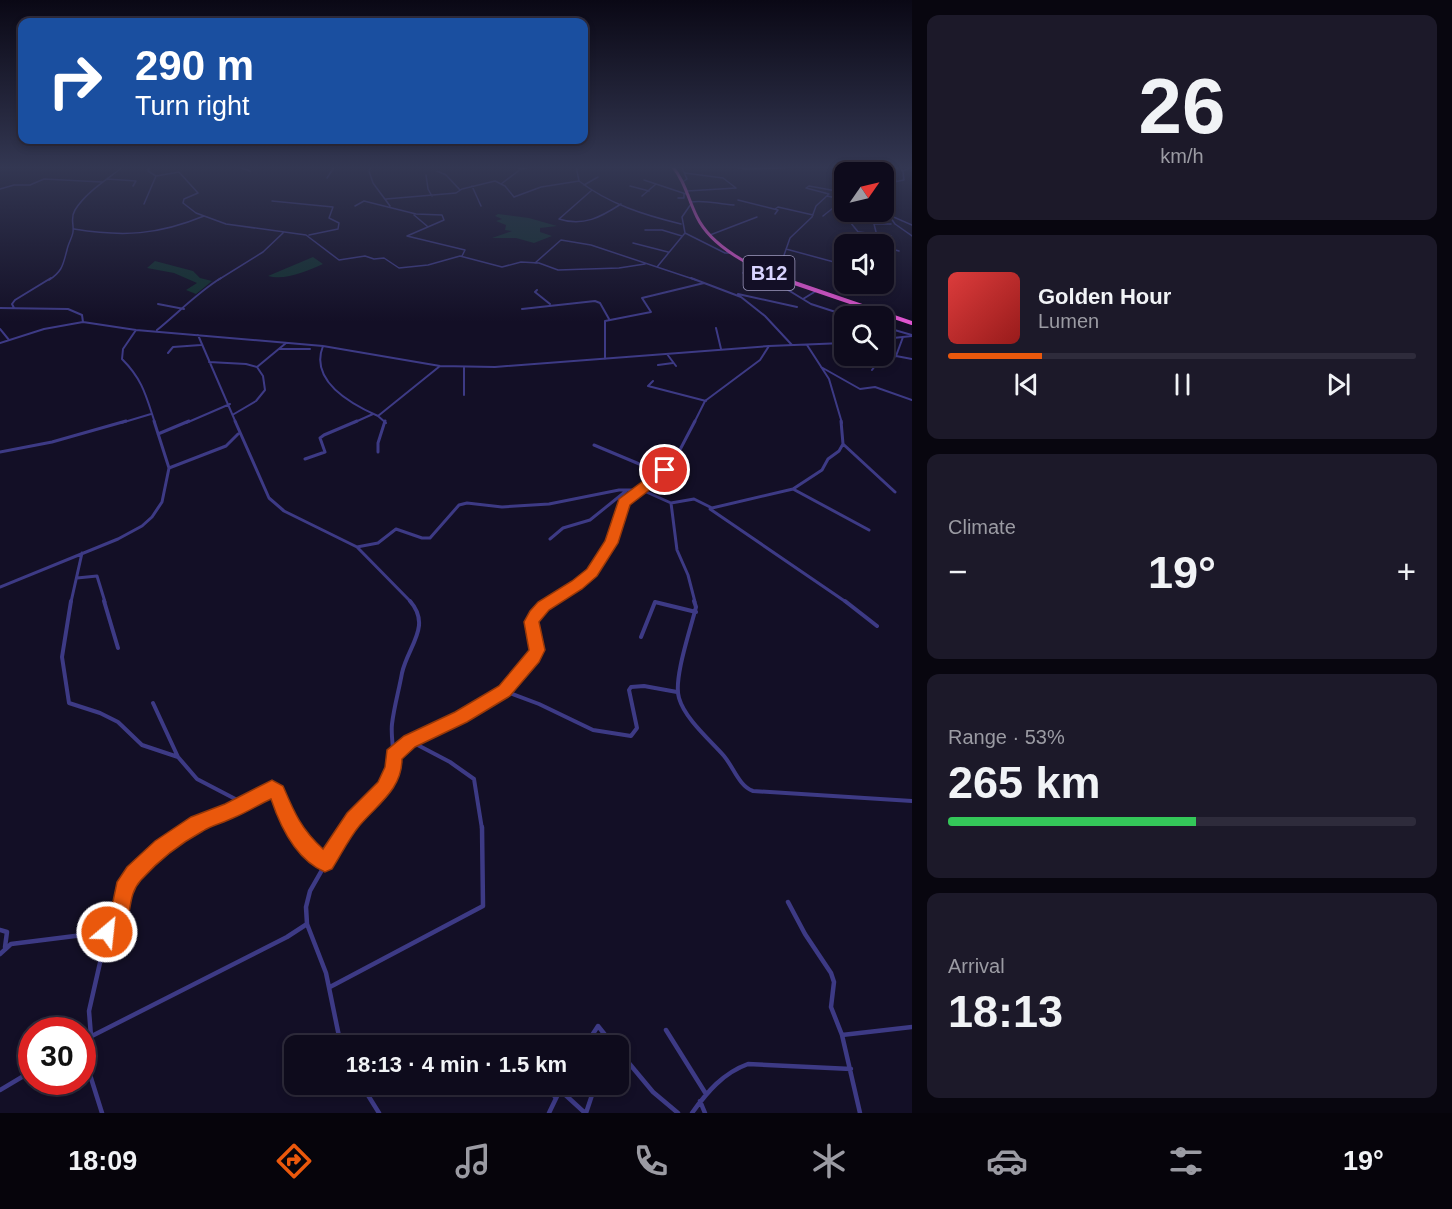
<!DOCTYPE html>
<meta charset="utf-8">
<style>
:root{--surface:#0e0b1c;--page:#1c1929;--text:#f1f3f6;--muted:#9b9ba3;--line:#2e2b3b;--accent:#ea580c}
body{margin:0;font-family:Helvetica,sans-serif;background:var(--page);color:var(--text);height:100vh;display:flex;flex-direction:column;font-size:22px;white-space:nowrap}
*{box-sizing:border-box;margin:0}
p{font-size:20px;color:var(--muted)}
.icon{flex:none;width:33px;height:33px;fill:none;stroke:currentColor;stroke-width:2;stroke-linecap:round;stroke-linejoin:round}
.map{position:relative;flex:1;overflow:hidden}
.sheet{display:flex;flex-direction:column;gap:15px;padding:15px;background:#08060f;width:540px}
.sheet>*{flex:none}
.hud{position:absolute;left:18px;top:18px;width:570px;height:126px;border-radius:12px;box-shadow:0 3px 9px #0003,0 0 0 2px var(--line);background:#1a4fa0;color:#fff;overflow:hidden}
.needle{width:39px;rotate:56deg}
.controls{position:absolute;left:834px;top:162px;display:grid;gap:12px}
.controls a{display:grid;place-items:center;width:60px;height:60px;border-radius:12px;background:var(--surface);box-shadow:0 3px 9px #0003,0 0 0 2px var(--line);font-size:30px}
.speed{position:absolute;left:18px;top:1017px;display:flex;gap:12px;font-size:30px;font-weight:700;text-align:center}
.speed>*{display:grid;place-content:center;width:78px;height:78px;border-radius:50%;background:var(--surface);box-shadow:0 3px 9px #0003,0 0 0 2px var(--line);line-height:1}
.speed .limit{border:9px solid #d22;background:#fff;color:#111}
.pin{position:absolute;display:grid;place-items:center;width:51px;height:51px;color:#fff;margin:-26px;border:3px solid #fff;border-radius:50%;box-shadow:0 2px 6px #0007}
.me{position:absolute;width:66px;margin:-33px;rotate:28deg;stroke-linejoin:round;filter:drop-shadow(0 0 4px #0008)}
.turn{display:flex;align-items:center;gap:21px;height:126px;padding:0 18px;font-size:27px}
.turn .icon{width:78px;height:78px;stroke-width:2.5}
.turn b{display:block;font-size:42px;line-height:51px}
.big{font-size:45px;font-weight:800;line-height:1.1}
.sheet .widget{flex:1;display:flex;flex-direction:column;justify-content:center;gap:9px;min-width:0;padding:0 21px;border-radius:12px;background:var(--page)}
.sheet .dial{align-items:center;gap:0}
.dial b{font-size:78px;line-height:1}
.song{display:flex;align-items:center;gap:18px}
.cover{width:72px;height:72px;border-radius:9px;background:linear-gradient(135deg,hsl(0 70% 55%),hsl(0 70% 35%))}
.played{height:6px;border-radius:3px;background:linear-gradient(90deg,var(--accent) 20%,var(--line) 20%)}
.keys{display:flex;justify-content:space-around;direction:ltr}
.heat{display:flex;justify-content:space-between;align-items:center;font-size:33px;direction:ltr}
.charge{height:9px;border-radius:4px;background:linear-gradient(90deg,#34c759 53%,var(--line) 0)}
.trip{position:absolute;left:284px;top:1035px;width:345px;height:60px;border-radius:12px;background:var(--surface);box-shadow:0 3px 9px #0003,0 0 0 2px var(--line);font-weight:800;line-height:60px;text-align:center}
.tab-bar{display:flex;height:96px;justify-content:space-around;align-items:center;background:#06040b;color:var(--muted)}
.tab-bar .icon{width:42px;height:42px}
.tab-bar .on{color:var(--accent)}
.tab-bar b{font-size:27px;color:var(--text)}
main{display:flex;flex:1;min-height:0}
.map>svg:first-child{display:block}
.green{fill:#12302f}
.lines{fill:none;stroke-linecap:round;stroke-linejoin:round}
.minor-far4{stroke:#3d3a85;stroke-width:1.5}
.minor-far3{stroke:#3d3a85;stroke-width:2}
.minor-far2{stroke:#3d3a85;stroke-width:3}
.minor-far1{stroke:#3d3a85;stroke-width:4}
.minor{stroke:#3d3a85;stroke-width:4.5}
.trunk-far1{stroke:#e055d1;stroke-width:3}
.trunk{stroke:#e055d1;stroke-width:4}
.route{fill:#ea580c;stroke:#983908;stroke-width:1.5}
.labels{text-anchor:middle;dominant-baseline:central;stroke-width:6;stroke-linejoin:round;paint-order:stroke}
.shield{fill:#130f26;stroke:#9e99be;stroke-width:1.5}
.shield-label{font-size:20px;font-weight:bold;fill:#d9d4ff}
</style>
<main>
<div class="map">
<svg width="912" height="1113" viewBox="0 0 912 1113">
<rect width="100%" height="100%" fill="#130f26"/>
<path class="green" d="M498,214L529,218L557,226L540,228V232L552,236L534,243L516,238H492L512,231L505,230L506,225L496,221L502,219L495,216Z
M313,257L323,264C307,271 285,281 268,276Z
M155,261L193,271L200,278L212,281L196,294L186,290L197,283L174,273L147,268Z"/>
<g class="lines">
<path class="minor-far4" d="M150,166L148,171L156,176L179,172L198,193L184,199L183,203L196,213L226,224L306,235L339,260L365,256L374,259L384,258L399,268L428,265L460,256L502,267L521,262L539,263L558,270L619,268L645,264
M235,166L250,171
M371,166L369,171L373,183L390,206
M512,166L521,169
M576,166L579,181C609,204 644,215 681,224
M681,166L687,179L684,181
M728,166L746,169L783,168L781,166
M847,166L870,172
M893,166L903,171L904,180L894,182L888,214L895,224L912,236
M783,168L794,166
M437,171L446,175L460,190
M903,171L912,167
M685,173L723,178L736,188
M426,175L428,189L432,196
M884,176L896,180
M327,178L335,166
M107,179L136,181L133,186
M644,180L689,195
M501,184L521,169L536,166
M584,185L598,177
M472,186L481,206
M630,186L649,191
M806,188L809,186L842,192L838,204L823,216
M0,189L14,185H30L44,179L102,182
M592,190L559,219C583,227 601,217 621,204
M687,191L736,188
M642,196L656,184
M827,196L841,199
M678,198H684V194
M386,199L456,193L462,189L495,181L505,186L514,197L541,187L579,181
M738,200L778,210L775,214
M272,201L333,207L329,218L339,223L338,229L309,235
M690,202C709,200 716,204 734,205
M144,204L156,176
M691,204L682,217L685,233L725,253H732
M355,206L364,201L416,214L442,215L444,220L407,236L465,250L462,256
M775,209L778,207L813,215
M849,212L850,222L859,233
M414,215L427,226
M889,215L912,225
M74,229C123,237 158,235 204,216
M645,230H662L682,236
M876,232L874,224H891
M710,235L757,217
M633,243L668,252
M872,244L859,237L862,235L859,232L891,236
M884,247L899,251
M786,249L834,262L838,259L833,250
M836,262L844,264
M535,263L561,240L591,245L696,280
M657,267L685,233
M743,273L751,269L761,274
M761,274H771L770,279L761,275Z
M778,277L781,274L782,261L790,238L812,217L816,206L829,194L806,188
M49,280C63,271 63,264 67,250C68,244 72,238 73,232C74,223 70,218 75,210C86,192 108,179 124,166
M218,280L263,252L283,233"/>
<path class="minor-far3" d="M691,278L741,297L765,316L792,345
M770,279L811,304L848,316
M767,289L770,279
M537,290L535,292L550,304
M738,294L797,307
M803,299L816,291
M158,304L184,309
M0,308L68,309L82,315L83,322
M14,308L12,304L15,300L51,278
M522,309L595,301L600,303L609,319
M884,327L912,335
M716,328L721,349
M0,329L9,340
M136,330L123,349L122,359C143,380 146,396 155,423
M157,330C178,313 198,292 221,278
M198,335L236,423
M903,337L896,356L912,359
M884,339L912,336
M0,343L44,329L83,322L136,330L323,346L440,366L495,367L769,346L844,343
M807,345L829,379L842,423
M323,346C309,381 351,404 378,416L440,366
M279,349H310
M168,353L173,347L201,345
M667,354L676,366
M605,359V321L651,312L642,298L704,283
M209,362L246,364L257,367L286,343
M658,365L673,363
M464,367V395
M821,367L860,389L875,387L912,400
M872,370L878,362L896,356
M653,381L648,386L706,401
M234,414L256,401L265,390L263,376L257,367
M378,416L386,423
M121,423L151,414
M186,423L230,404
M353,423L373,414
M694,423L705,401L760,360L769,346"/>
<path class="minor-far2" d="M154,421L169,468
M235,421L269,498L284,511L357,547L411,602
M158,434L189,421
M843,444L895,492
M594,445L656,471
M0,452L52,442L126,421
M378,452V443L385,421
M305,459L325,452L320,438L324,435L357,421
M793,489L869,530
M671,503L677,550L688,575L695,602
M710,509L846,602
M550,539L563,528L590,520L626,491
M357,547L378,543L396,529L422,538H430L459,505L467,503L502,507L549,504L619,490H642L671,503L694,499L712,508L793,489L822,470L828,459L839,451L843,444L841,421
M77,578L97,576L105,602
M0,587L118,539L142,526L152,517L162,502L169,468L226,446L238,434
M71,602L82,553
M548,602L578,585L595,568L614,537L624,503L648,484L656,472L672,465L695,421"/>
<path class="minor-far1" d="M71,601L62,657L69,703L100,713L118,722L142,745L178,757L197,779L243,803
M104,601L118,648
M694,601L696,607C691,628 673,679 679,698C685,719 710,740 724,756C734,768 739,786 753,791L912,801
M845,601L877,626
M641,637L655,602L696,612
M504,691L539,704L593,730L631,736L637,728L629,690L631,687L644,686L677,692
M153,703L178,757
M410,741L450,762L474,779L482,829
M394,755C445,716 500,713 536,652C541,627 519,623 550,601
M190,829L271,789L277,792L295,829
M348,829C362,814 381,798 390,779C398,762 390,741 392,724C394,707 399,690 402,673C408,646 432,626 410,601"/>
<path class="minor" d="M294,827L325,863
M788,902L805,934L831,973L834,982L831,1007L842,1035L860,1113
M0,930L7,932L5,947
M0,954L11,944L107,932C127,918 115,903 125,886C141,860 168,843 192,827
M330,987L483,906L482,827
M666,1030L706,1094
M842,1035L912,1027
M91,1036L89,1011L107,932
M82,1041L287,937L307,924
M83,1041L85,1059L102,1113
M341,1046L326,973L307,924L306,907L310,891L342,835L349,827
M585,1046L598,1026L614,1046
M618,1050L653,1092L678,1113
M361,1084L379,1113
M547,1084L555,1097
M0,1090L32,1071
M700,1101L705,1113
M549,1113L560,1090L585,1113
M586,1113L592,1095
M692,1113C707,1092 723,1073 748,1064L851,1069"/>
<path class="trunk-far1" d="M672,166C685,181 688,199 697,217C712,248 753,267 783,280"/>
<path class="trunk" d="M780,278L912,323"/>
</g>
<linearGradient id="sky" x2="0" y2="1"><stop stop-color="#0a0815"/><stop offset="0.52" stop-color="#333752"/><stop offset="1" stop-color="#333752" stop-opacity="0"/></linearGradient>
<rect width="912" height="322" fill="url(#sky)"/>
<path class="route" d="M665,466L669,467V473L660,476L652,488L630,505L618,543L597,576L582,589L549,610L539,622L545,650L539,662L510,696L467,722L415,747L402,759C402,789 378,804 360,825C349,838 341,855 332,869L325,872C296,860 280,826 271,799C258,805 246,813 233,818C223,823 212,825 203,831C181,843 158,861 141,880C122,901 139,928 107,942L100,939L97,932L100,925L110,916L117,882L127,867L155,841L191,817L225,804L272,780L283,786C294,812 301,829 323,849L347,813L378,782L385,767L387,750L404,736L455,712L499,686L529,650L524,622L530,611L538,602L572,581L587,569L605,541L619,499L643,481L651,469Z"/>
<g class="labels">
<rect class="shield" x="743.5" y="256" width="51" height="34" rx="4.5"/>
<g class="shield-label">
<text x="769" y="273">B12</text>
</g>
</g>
</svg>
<div class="controls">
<a><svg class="needle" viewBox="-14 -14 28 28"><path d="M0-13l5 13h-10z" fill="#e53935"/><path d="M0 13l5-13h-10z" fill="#9b9ba3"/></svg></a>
<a><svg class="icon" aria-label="sound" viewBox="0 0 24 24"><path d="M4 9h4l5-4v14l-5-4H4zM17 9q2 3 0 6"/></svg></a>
<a><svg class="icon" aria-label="search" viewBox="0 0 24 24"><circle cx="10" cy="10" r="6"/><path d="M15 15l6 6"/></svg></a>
</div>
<div class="speed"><div class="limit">30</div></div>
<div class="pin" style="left:665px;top:470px;background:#d93025"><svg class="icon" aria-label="arrive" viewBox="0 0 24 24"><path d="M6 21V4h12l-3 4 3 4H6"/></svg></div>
<svg class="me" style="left:107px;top:932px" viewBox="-20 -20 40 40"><circle r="17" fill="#ea580c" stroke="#fff" stroke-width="3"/><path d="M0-11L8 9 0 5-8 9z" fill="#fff"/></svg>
<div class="trip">18:13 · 4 min · 1.5 km</div>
<div class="hud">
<div class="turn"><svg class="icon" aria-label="right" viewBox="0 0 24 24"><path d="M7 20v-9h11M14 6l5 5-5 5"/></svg><div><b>290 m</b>Turn right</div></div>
</div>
</div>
<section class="sheet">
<div class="widget dial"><b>26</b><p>km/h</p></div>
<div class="widget">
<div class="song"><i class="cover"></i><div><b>Golden Hour</b><p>Lumen</p></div></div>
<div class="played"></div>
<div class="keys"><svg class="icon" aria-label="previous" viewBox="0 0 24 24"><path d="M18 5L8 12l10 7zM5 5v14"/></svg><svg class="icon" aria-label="pause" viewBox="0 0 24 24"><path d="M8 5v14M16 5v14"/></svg><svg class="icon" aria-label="next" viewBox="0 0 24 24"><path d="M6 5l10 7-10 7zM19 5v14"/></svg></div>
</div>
<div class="widget"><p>Climate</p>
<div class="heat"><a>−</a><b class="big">19°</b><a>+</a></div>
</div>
<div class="widget"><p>Range · 53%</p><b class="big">265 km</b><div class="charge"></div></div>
<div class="widget"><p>Arrival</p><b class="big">18:13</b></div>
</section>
</main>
<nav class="tab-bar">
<b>18:09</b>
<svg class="icon on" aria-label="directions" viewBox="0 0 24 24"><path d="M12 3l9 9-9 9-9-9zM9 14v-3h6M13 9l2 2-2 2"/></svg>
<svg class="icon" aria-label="music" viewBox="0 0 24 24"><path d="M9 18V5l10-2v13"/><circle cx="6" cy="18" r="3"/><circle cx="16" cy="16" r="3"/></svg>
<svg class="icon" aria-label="phone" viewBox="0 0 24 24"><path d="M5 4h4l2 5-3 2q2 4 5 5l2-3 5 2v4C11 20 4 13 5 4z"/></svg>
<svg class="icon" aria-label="climate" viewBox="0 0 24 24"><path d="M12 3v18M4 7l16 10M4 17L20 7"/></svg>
<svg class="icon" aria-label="car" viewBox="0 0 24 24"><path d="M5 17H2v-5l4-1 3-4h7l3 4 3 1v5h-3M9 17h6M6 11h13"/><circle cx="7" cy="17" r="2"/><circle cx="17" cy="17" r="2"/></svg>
<svg class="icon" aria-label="filters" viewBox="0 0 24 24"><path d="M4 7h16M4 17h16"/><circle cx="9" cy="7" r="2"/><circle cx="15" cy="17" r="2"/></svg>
<b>19°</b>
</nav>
